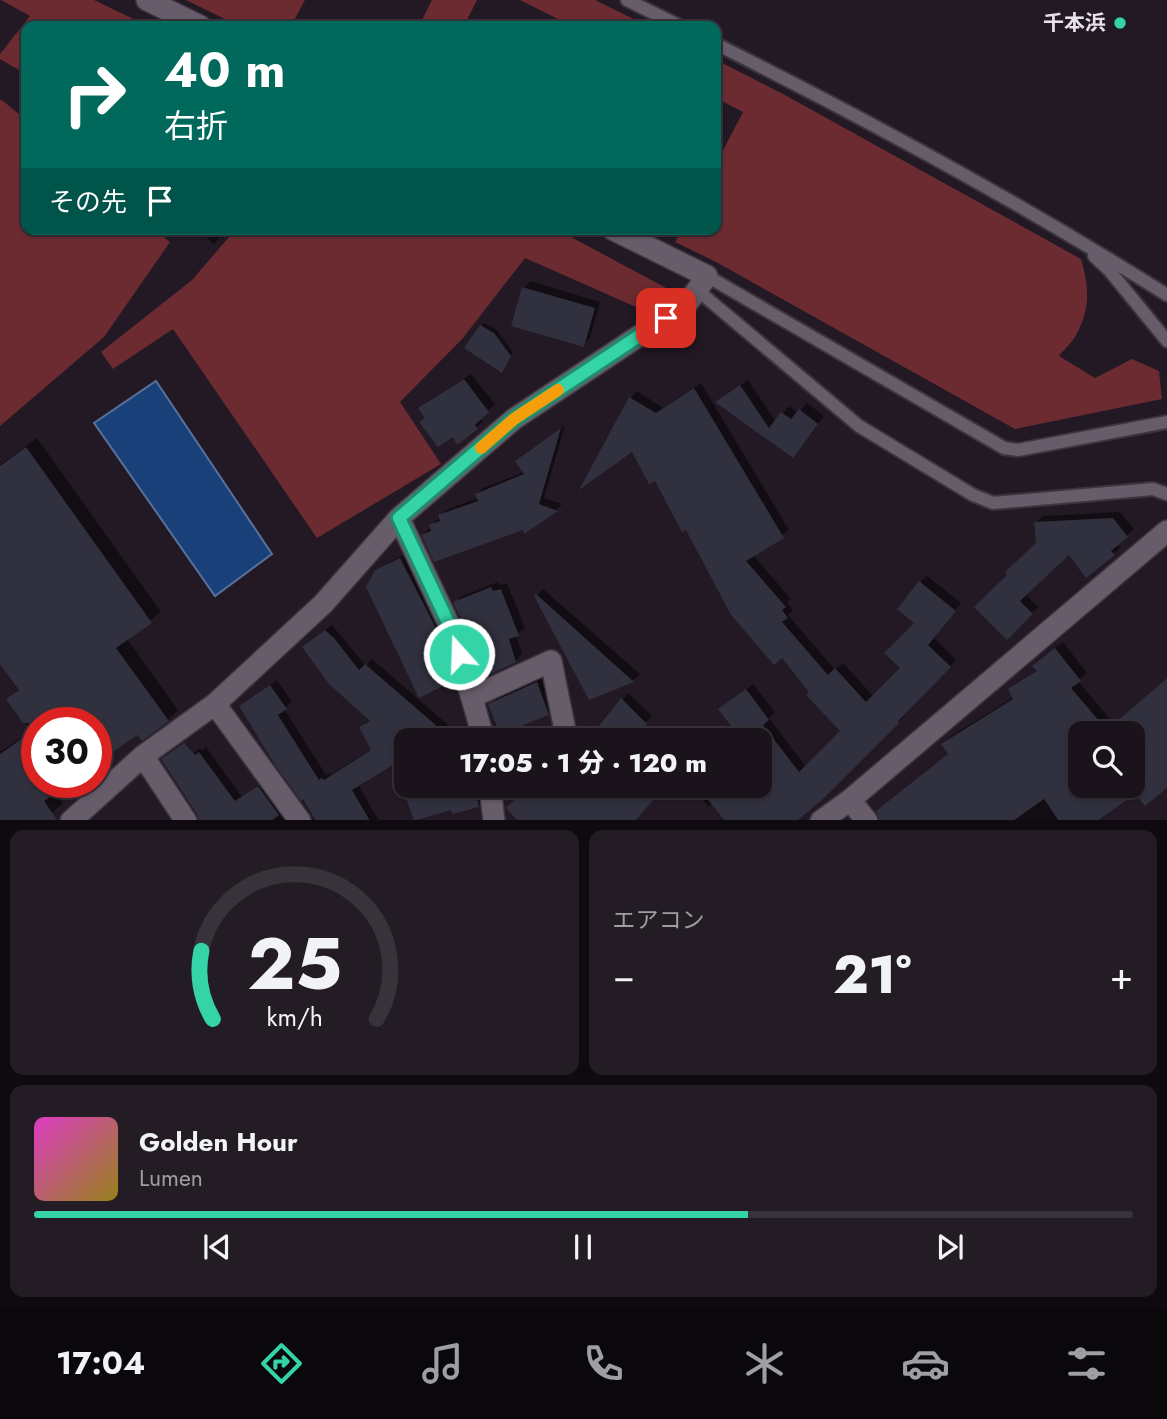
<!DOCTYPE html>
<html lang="ja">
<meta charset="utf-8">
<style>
:root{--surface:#1a131b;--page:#231c24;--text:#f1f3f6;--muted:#9f9ea3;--line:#38323a;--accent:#34d4a8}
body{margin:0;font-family:Jost,"Noto Sans JP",sans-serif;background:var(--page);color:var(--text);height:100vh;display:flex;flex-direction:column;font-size:26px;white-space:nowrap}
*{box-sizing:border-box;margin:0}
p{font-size:23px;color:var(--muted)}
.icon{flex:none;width:38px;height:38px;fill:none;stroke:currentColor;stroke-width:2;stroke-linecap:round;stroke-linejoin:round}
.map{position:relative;height:820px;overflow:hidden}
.sheet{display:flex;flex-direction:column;gap:10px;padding:10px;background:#0e0a0f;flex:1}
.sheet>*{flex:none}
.guide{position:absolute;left:21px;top:21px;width:700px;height:214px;border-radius:14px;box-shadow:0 2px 5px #0004,0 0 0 2px var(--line);background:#00695c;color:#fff;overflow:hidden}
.fabs{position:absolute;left:1068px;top:721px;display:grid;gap:14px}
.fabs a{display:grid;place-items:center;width:77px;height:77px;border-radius:14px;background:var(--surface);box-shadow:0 2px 5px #0004,0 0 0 2px var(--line);font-size:35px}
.speed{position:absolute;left:21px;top:707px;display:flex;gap:14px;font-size:35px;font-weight:700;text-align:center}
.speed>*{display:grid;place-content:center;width:91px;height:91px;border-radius:50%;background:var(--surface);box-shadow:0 2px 5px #0004,0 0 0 2px var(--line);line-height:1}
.speed .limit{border:10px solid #d22;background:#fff;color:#111}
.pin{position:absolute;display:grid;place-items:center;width:60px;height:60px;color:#fff;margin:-30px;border-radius:14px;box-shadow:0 4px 10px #0006}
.me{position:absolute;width:77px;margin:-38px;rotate:340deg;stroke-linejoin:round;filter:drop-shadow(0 0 5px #0008)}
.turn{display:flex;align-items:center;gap:24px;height:147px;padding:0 28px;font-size:32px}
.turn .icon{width:91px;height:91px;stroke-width:2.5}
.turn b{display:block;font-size:49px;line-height:60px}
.then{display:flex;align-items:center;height:66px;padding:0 28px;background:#0003;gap:14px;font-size:26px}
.big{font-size:52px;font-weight:800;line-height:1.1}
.sheet .card{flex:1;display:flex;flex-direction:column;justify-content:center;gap:10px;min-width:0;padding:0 24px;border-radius:14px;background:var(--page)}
.sheet .dial{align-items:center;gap:0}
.dial svg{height:182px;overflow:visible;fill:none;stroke:var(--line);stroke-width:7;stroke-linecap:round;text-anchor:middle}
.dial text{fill:var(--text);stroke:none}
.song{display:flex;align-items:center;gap:21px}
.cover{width:84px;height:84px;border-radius:10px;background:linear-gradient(135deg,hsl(310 70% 55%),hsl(50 70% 35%))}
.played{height:7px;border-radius:4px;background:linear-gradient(90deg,var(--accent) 65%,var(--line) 65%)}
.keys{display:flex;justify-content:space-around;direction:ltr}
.heat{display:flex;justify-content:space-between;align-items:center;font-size:38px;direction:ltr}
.sheet .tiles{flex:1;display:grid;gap:10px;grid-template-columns:1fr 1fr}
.card:last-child{grid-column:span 2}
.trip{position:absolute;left:394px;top:728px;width:378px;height:70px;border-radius:14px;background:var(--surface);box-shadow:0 2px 5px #0004,0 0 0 2px var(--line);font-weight:800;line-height:70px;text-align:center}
.menu{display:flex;height:112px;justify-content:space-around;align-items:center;background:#0a080b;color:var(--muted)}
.menu .icon{width:49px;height:49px}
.menu .selected{color:var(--accent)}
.menu b{font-size:32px;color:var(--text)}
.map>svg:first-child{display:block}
.green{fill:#6c2b31}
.water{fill:#194079;stroke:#57719b;stroke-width:2}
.shadow{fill:#0007;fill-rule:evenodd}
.building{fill:#31303e;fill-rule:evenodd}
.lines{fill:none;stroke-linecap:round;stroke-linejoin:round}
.lane-casing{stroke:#3c353e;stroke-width:16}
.street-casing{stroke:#3c353e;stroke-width:24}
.lane{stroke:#675c6a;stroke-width:12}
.street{stroke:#675c6a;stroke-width:21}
.route-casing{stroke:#228a6d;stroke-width:18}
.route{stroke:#34d4a8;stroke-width:12}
.slow{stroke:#f59e0b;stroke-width:12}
.poi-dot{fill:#34d4a8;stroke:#221924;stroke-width:2.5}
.labels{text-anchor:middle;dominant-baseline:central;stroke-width:7;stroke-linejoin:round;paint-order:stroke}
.poi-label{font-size:21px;font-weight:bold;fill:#e8e2ea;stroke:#221924;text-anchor:end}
</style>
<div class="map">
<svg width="1167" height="821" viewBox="0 0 1167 821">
<rect width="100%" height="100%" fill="#221924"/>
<path class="green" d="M1,0H94L148,26H26V74L0,59V54L30,16Z
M186,0H305L291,26H239Z
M432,0H477L464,26H419Z
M520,0H595L648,26H572Z
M716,60L783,94L1081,259C1089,287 1091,308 1076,335C1072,343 1064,349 1059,356L1095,378L1132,359L1159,371L1162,399L1015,429L716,262L675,242L682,229H716V164L743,112L716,98Z
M0,100H2L26,120V229H154L170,242L104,337L0,426Z
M236,229H556L670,290L645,311L525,258L463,338L400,402L441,464L317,538L173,329L113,369L101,352L192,280Z"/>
<path class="water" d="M156,381L272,554L215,596L94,423Z"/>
<path class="shadow" d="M198,229H227L214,244Z
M530,281L600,302L590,338L583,345L524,288Z
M484,323L497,330L513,352L502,371L466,347Z
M471,374L495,404L480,418L483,421L476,428L454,434L426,417L420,409L427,402Z
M748,380L776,422L789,406L798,413L807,403L824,416L799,449L718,401Z
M701,383L789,530L753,555L791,599L787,602L793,610L788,615L835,670L843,663L874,697L903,668L916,623L920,582L927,576L961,603L933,637L956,660L903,714L905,715L823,796L713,803L708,806L695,791L700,786H760V740H744L721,709L753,684L775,712L769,718L806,767L842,731L811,692L631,398L637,391L663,408Z
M565,425L544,498L562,504L557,509L525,531L524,528L423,535L446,510L478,498L477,494L483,488L525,472L523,455Z
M37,438L161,612L127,639L178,710L168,720L138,732L96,723H37V782L54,792L63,803L42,821H0V752L31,731L8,699L20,688L0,661V465Z
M1120,512L1134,529L1117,544L1120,547L1114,554L1069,553L1025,594L1038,607L1007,637L1038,543L1036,523L1043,516Z
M406,554L446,631L459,674L452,680L377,571L384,565Z
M498,582L499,585L507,583L525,628L516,635L522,654L515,661L467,629L455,602L462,596Z
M543,589L640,674L633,680L589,697L536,596Z
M332,625L366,666L372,659L461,736L463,740H406V786H481L484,800L478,806L453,808L416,820L395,762L359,786L379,821H315L312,812L277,764L241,707L277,680L292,702L284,709L326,775L329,773L330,775L372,749L361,727L371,719L310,642Z
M1063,642L1087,673L1078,681L1115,725L1167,678V786L1135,791L1094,821H881L949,753L943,744L950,737L1014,697L1010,690L1038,670L1041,659ZM1080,733H1132V786H1080Z
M544,676L554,707L548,714L490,704L497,698Z
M628,693L652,716L628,740H590Z
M206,747L242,797L265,781L294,821H215L178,766L200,748L201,751Z
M531,786H652L659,792L633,821L509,808Z"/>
<path class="building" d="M522,287L595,308L584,347L511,326Z
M480,325L494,333L511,356L502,373L464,348Z
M464,379L489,412L475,425L478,429L457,445L453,437L438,447L419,422L425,418L418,408Z
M740,385L769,428L781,412L791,419L799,409L818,424L793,458L715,402Z
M694,388L784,538L746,561L786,607L782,610L788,618L782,622L828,675L835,668L866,702L900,668L884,653L914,623L897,609L919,581L956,611L928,645L951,667L898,721L899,723L824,798L797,821H725L697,786H760V740H742L718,709L746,689L769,720L763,725L799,772L840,731L806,695L809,692L782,658L774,665L731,615L686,530L682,532L655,481L649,484L632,452L579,490L629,397L656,413Z
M561,428L539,504L558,511L524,534L523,530L434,562L421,535L431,531L429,525L440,521L438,515L478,501L475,494L524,474L515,461Z
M26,447L152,623L116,648L169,721L142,741L137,735L96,764V723H23L6,699L19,690L0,664V466Z
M1113,518L1128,537L1111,551L1115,555L1086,578L1069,555L1020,601L1033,614L1007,640L974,607L1007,575L1005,572L1036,543L1034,522Z
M400,558L441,638L453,681L419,698L366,587L375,570Z
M491,587L493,591L501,589L519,636L509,639L516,662L480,679L466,629L453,602Z
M536,594L634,682L589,700L534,596Z
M325,630L334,638L359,670L365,664L438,727L406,740V757L352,790L370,821H316L303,799L301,801L275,765L239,706L270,685L287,709L278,715L319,780L322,778L324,780L371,750L359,727L370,721L329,684L302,647Z
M1055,648L1081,681L1071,688L1107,730L1167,678V788L1145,806L1135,794L1097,821H1059L1044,799L1013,821H880L876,811L948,754L941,744L1013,699L1008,689L1037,671L1032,666ZM1080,733H1132V786H1080Z
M537,682L549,715L500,734L488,704Z
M621,698L647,724L630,740H588Z
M37,728V782H71L44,801L58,821H0V754Z
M184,743L195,755L199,752L235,801L258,786L279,815L271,821H199L197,814L161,759Z
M402,786H475L479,807L452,814L451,810L414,821Z
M529,786H639L654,799L635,821H518L506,808Z"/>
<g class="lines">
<g class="lane-casing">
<path id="lane" d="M627,0L680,26
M716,44C870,121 1021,203 1167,295
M1094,256L1109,270L1167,341
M707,276L1004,448L1018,450L1167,422
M696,289L859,426L973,495L993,503L1153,489L1167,494"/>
</g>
<g class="street-casing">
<path id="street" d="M147,0L200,26
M399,518L453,633L484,740
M472,697L551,661L565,730L552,740
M215,704L300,821
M143,756L186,821
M490,786L494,821
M850,800L867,821
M71,821L143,756L215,704L323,604L399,518L514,419L687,304L707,276L612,229
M821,821L850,800L1167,531"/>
</g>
<use href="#lane" class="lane"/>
<use href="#street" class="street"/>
</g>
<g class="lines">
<g class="route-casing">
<path id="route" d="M459,654L453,633L399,518L514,419L666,318"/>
</g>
<use href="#route" class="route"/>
<path class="slow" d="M481,448L514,419L558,390"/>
</g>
<circle class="poi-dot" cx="1120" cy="23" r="7"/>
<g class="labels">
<g class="poi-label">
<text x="1106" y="23">千本浜</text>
</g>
</g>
</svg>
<div class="fabs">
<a><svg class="icon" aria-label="search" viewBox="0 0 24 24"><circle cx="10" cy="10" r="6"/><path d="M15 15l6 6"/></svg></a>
</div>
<div class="speed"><div class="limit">30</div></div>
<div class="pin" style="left:666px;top:318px;background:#d93025"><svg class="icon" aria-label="arrive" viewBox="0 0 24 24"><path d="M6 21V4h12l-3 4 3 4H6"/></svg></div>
<svg class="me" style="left:459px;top:654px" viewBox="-20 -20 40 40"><circle r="17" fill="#34d4a8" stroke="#fff" stroke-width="3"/><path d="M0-11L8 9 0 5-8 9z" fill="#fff"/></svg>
<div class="trip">17:05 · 1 分 · 120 m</div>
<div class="guide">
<div class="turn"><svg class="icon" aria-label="right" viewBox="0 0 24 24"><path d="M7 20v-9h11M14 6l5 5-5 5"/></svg><div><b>40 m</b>右折</div></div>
<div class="then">その先<svg class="icon" aria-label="arrive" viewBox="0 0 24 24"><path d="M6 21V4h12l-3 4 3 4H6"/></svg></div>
</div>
</div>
<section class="sheet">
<div class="tiles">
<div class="card dial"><svg viewBox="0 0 100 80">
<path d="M14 69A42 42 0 1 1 86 69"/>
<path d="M14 69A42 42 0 0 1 9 39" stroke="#34d4a8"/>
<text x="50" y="56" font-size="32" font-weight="700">25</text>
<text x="50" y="72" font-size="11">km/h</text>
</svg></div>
<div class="card"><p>エアコン</p>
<div class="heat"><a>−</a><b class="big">21°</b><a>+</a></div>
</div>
<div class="card">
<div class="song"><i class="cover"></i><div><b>Golden Hour</b><p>Lumen</p></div></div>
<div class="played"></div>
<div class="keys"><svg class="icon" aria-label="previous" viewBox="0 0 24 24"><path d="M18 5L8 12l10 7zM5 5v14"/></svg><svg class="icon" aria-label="pause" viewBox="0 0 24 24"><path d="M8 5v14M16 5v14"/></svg><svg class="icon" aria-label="next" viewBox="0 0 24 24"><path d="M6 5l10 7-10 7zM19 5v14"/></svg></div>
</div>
</div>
</section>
<nav class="menu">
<b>17:04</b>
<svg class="icon selected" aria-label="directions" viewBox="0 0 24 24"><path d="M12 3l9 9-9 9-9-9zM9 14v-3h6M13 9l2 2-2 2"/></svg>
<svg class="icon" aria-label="music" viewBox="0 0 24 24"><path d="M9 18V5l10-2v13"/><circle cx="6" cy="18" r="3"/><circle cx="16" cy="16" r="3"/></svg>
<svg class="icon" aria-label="phone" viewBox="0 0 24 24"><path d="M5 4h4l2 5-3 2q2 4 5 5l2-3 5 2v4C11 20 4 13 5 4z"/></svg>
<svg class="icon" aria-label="climate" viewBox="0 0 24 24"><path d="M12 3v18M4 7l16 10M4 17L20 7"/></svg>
<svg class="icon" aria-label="car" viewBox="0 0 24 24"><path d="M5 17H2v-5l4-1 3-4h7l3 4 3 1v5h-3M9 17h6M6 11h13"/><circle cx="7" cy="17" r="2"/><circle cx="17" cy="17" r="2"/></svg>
<svg class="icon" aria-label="filters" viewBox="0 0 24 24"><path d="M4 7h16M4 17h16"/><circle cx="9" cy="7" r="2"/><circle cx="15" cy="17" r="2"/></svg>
</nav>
